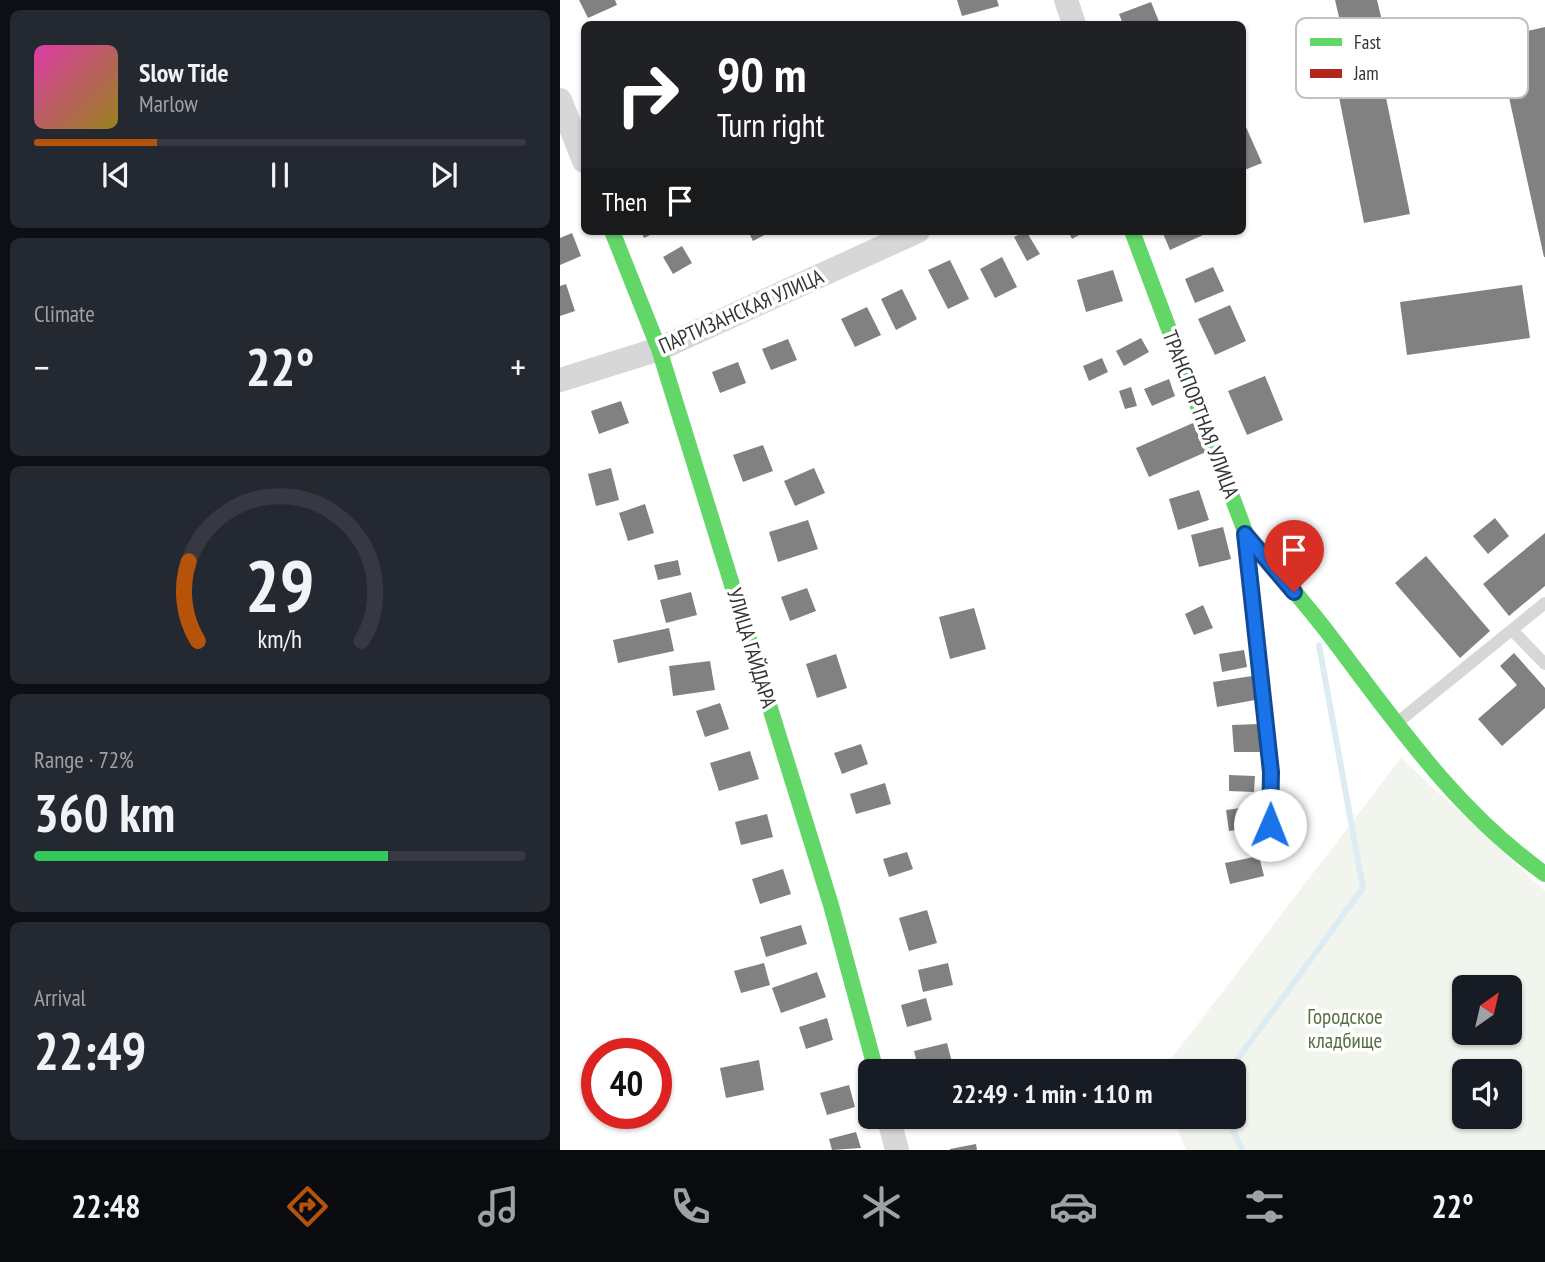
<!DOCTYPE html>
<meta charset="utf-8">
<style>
:root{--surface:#171b24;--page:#242831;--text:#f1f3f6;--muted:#9ea1a6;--line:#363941;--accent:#b45309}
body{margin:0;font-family:"PT Sans Narrow",sans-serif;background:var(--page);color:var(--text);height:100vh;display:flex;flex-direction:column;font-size:26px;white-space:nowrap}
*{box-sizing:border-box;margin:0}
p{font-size:23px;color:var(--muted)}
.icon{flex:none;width:38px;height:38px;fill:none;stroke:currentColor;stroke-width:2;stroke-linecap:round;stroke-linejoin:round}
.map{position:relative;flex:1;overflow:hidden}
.drawer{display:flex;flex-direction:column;gap:10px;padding:10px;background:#0d0f14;width:560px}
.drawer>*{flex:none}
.hud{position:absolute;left:21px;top:21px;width:665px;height:214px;border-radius:10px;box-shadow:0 2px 5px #0004;background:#202124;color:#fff;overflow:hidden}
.needle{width:46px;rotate:34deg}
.tools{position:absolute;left:892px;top:975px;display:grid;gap:14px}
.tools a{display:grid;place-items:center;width:70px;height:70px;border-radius:10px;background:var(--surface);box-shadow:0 2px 5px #0004;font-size:35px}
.speed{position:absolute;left:21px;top:1038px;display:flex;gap:14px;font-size:35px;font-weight:700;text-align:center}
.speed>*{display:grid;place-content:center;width:91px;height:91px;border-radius:50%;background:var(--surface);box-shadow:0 2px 5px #0004;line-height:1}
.speed .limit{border:10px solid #d22;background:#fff;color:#111}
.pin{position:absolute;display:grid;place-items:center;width:60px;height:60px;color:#fff;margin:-72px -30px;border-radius:50% 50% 50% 0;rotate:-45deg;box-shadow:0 0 7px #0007}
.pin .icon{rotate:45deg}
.me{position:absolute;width:77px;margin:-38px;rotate:1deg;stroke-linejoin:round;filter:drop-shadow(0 0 5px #0008)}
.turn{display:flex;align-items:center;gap:24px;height:147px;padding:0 21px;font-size:32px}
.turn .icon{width:91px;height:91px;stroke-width:2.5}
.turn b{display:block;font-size:49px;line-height:60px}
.then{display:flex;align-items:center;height:66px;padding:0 21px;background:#0003;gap:14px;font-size:26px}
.big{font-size:52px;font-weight:700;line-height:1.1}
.drawer .card{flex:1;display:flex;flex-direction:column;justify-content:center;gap:10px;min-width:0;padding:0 24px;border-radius:10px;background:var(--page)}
.drawer .dial{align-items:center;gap:0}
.dial svg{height:182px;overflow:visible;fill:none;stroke:var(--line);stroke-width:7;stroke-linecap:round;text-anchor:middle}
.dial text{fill:var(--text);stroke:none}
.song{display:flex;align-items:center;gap:21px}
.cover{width:84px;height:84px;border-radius:10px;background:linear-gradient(135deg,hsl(320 70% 55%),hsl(50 70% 35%))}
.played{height:7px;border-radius:4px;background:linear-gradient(90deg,var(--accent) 25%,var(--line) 25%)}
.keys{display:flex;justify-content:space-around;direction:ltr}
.heat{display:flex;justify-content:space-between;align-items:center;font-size:38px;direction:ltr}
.charge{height:10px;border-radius:5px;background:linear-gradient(90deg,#34c759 72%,var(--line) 0)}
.trip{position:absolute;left:298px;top:1059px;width:388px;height:70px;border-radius:10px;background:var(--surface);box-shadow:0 2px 5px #0004;font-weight:700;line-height:70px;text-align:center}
.menu{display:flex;height:112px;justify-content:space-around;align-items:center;background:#090b0e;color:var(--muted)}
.menu .icon{width:49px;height:49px}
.menu .selected{color:var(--accent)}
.menu b{font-size:32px;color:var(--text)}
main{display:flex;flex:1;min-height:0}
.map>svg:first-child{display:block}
.green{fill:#f1f5ed;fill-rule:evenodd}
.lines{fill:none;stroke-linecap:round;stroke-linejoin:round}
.stream{stroke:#ddebf3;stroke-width:6}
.building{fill:#818181}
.lane{stroke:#d7d7d7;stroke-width:12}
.street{stroke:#d7d7d7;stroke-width:24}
.fast{stroke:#63d668;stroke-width:16}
.jam{stroke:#b3261e;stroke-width:16}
.route-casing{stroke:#114b97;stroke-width:18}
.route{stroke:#1a73e8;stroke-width:12}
.labels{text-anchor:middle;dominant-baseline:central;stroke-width:7;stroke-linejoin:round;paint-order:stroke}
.street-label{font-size:21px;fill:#333;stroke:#fff}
.park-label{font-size:21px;fill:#56703f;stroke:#fff}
.key{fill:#fff;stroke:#c2c2c2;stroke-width:2}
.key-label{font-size:19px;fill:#333}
</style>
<main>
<section class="drawer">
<div class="card">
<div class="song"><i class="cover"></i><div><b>Slow Tide</b><p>Marlow</p></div></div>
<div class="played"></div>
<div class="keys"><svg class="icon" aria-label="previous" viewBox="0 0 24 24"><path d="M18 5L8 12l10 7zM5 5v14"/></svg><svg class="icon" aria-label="pause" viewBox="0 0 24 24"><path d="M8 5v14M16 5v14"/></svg><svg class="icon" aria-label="next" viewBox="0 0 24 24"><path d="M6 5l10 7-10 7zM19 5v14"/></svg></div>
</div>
<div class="card"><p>Climate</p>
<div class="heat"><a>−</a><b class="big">22°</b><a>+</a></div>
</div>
<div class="card dial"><svg viewBox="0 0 100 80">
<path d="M14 69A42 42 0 1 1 86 69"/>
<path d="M14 69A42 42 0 0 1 10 34" stroke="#b45309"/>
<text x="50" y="56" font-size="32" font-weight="700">29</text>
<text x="50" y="72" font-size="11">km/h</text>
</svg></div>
<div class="card"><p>Range · 72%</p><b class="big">360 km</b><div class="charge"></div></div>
<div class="card"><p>Arrival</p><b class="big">22:49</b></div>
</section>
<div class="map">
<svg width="985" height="1150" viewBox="0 0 985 1150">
<rect width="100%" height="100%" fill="#fff"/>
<path class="green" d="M841,758L985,891V1150H626L613,1117L674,1116V1071H602ZM905,987H950V1032H905ZM905,1071H950V1116H905Z"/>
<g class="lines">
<path class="stream" d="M669,1071L803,888L759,645
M667,1116L682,1150"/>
</g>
<path class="building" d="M19,0H55L57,5L28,18Z
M397,0H437L439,6L402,16Z
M775,0H817L831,59L791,68Z
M591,2L600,24H563L559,14Z
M985,27V257H984L936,38Z
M824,88L850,214L804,223L779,97Z
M686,127L702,163L682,171V129Z
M81,231H98L84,238Z
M188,231H212L193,241Z
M466,231L480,254L467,261L454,237Z
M508,231H526L512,239Z
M602,231H641L643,235L610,250Z
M12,233L21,256L0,265V238Z
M122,246L132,263L113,274L103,257Z
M442,257L457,287L435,298L420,269Z
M390,260L409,299L388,309L368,270Z
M653,267L664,291L635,303L625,279Z
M553,270L563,301L526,312L517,280Z
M6,284L15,311L0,316V286Z
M962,285L970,338L847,355L840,302Z
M342,289L357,319L336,330L321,299Z
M670,305L686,341L655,355L638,319Z
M307,307L321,335L295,347L281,319Z
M581,338L589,352L564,366L556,351Z
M228,339L237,360L211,370L202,349Z
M542,358L548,372L529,381L523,366Z
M178,362L186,383L160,393L152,372Z
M705,376L723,420L687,435L668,391Z
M609,379L615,396L592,406L584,389Z
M571,387L577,406L565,409L559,391Z
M61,401L69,423L39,434L31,411Z
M633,423L646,452L589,477L576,448Z
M203,445L213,471L183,482L173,455Z
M51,468L59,500L36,506L28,474Z
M254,468L265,493L235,506L224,481Z
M639,490L649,520L618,530L609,499Z
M85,504L94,533L68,541L59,513Z
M935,518L949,536L928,554L913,536Z
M248,520L258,549L218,562L209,532Z
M663,527L671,559L639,567L631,535Z
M985,533V586L949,616L923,584Z
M866,556L930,631L900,658L835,583Z
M118,560L121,575L98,580L94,565Z
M247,588L256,611L230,621L221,597Z
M131,592L137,615L106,623L100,600Z
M643,605L653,628L634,635L625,614Z
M414,608L426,649L390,659L379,617Z
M109,628L114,651L58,663L53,640Z
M684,650L687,667L662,672L659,654Z
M954,653L985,688V708L942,746L918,719L957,685L940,666Z
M276,654L287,688L257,698L246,664Z
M150,661L155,690L113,696L109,666Z
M692,676L695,700L657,707L653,682Z
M160,703L169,729L145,737L136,711Z
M699,724L700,752H674L672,725Z
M301,744L308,764L282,774L274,753Z
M190,751L199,779L159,791L150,763Z
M669,775L695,776L694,792L669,791Z
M325,783L331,804L296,814L290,794Z
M695,806L698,827L669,831L666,810Z
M207,814L213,837L181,845L175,822Z
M347,852L353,869L329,877L323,859Z
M699,856L704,876L670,884L665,863Z
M223,869L231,894L200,904L192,879Z
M367,910L377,943L349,951L339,918Z
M241,925L247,944L206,957L200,937Z
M204,963L210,985L181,993L174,971Z
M388,963L393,985L363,992L358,970Z
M257,972L266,997L221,1013L212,988Z
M366,998L372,1020L347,1027L341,1005Z
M267,1018L273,1040L246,1049L239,1027Z
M387,1043L393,1066L359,1071L354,1051Z
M199,1060L204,1090L166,1098L160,1068Z
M289,1085L295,1107L267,1115L260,1093Z
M392,1116H416L417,1119L394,1125Z
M296,1132L301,1148L272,1150L269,1139Z
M416,1144L417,1150H390V1149Z"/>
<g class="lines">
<path class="lane" d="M952,630L985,664
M838,722L985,603"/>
<path class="street" d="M506,0L514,24
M0,100L24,161
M0,380L99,349L358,231
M328,1116L337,1150"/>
<path class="fast" d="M52,231L99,349L271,905L316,1071
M572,231L686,534L700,672
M686,534C713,567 742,599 768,633C835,721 894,809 985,874"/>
<path class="jam" d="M700,672L711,772L710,852"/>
</g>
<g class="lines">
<g class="route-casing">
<path id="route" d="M710,825L711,772L685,534L734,592"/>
</g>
<use href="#route" class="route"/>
</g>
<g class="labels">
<g class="street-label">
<text transform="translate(181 311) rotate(-24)">ПАРТИЗАНСКАЯ УЛИЦА</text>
<text transform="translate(641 414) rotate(69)">ТРАНСПОРТНАЯ УЛИЦА</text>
<text transform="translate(192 648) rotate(73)">УЛИЦА ГАЙДАРА</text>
</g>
<g class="park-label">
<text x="785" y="1016">Городское<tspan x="785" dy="24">кладбище</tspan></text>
</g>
</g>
<rect x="736" y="18" width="232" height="80" rx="10" class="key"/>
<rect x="750" y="38" width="32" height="8" fill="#63d668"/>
<rect x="750" y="69" width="32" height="9" fill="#b3261e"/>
<g class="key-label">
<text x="794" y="49">Fast</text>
<text x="794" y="80">Jam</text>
</g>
</svg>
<div class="tools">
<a><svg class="needle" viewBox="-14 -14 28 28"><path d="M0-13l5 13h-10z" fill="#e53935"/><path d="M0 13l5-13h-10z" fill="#9ea1a6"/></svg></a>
<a><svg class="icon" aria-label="sound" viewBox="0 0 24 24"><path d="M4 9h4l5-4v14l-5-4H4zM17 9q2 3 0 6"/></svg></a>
</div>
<div class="speed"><div class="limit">40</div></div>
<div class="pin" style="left:734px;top:592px;background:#d93025"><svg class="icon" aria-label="arrive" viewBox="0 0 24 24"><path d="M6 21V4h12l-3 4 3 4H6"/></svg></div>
<svg class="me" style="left:710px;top:825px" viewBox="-20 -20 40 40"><circle r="19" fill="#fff"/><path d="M0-13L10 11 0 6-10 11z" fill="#1a73e8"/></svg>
<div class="trip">22:49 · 1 min · 110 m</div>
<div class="hud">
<div class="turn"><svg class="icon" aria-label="right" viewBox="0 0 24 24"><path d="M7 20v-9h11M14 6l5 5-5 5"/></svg><div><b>90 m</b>Turn right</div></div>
<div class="then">Then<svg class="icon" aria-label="arrive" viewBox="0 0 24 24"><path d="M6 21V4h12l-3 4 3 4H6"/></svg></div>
</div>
</div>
</main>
<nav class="menu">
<b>22:48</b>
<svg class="icon selected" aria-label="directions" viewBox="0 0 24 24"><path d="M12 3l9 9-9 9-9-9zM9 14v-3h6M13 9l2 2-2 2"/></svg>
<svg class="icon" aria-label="music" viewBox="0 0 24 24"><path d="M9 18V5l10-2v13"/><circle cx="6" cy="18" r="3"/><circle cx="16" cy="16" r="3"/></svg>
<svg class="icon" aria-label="phone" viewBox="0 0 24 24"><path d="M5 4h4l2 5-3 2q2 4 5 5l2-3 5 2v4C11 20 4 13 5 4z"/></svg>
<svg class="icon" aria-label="climate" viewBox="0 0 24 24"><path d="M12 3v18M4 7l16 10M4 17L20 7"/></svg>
<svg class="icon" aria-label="car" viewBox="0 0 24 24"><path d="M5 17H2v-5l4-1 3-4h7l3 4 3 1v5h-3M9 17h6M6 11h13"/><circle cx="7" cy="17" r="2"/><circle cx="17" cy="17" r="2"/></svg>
<svg class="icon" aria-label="filters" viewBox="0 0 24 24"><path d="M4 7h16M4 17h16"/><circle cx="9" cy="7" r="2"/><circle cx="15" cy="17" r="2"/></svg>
<b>22°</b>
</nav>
